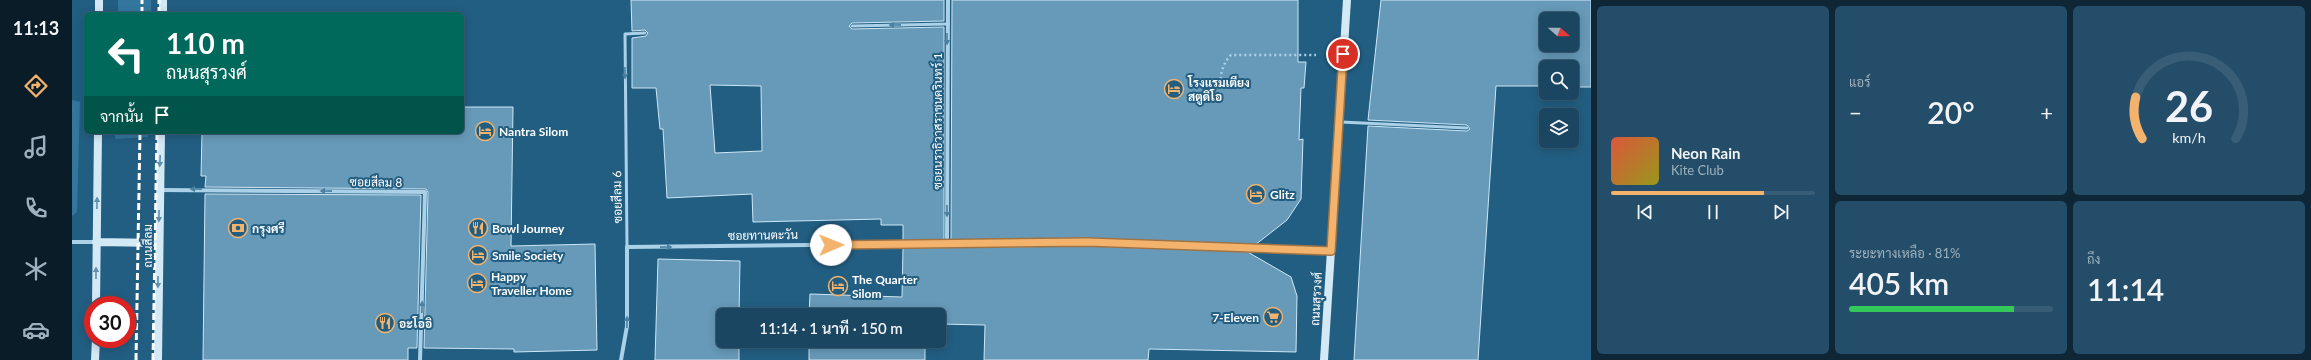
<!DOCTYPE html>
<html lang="th">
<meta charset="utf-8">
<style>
:root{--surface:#1a4662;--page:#234d68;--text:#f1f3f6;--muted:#9fb1be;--line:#385e77;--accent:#f3b36c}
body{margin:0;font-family:Lato,Sarabun,sans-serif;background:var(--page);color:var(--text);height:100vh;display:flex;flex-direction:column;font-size:15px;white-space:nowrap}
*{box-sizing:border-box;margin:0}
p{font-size:13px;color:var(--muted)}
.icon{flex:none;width:22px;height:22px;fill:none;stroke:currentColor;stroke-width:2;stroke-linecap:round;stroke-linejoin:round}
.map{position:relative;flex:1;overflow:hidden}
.details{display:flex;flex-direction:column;gap:6px;padding:6px;background:#0e2636;width:720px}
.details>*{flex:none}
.guide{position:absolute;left:12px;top:12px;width:380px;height:122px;border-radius:6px;box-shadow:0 2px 10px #0003,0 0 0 1px var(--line);background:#00695c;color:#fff;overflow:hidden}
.needle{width:26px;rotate:111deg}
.fabs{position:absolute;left:1467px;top:12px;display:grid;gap:8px}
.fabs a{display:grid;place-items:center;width:40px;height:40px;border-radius:6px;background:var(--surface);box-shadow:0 2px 10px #0003,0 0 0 1px var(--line);font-size:20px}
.speed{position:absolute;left:12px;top:296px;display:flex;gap:8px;font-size:20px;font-weight:700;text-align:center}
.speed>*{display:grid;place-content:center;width:52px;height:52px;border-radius:50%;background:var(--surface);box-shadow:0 2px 10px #0003,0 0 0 1px var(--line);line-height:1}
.speed .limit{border:6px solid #d22;background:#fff;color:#111}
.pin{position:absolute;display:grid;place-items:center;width:34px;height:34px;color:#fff;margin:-17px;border:2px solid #fff;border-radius:50%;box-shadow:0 1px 4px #0007}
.me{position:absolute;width:44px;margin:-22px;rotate:89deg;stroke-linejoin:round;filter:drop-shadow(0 0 3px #0008)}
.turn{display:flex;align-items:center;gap:14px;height:84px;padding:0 16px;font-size:18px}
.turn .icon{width:52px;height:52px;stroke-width:2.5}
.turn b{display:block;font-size:28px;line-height:34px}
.then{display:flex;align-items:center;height:38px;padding:0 16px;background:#0003;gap:8px;font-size:15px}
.big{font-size:30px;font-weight:600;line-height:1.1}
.details .tile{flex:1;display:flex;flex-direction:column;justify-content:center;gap:6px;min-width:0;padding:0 14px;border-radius:6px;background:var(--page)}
.details .dial{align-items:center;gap:0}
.dial svg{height:104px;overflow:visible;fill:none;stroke:var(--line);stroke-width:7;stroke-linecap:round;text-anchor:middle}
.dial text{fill:var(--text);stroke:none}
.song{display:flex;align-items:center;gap:12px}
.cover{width:48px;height:48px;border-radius:6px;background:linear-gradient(135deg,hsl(10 70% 55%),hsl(60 70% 35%))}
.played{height:4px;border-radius:2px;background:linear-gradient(90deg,var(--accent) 75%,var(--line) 75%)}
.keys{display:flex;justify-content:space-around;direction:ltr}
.heat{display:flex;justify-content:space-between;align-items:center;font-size:22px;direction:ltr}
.charge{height:6px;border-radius:3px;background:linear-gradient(90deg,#34c759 81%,var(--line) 0)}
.details .tiles{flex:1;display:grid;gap:6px;grid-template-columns:repeat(3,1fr)}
.tile:first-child{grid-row:span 2}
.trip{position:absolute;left:644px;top:308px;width:230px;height:40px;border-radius:6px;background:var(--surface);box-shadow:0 2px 10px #0003,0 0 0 1px var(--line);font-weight:600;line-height:40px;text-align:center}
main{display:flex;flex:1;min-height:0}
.menu{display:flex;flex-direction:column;width:72px;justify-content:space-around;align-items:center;background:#0a1c27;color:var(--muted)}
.menu .icon{width:28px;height:28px}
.menu .on{color:var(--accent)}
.menu b{font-size:18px;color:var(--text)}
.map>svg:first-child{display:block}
.green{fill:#33779e}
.building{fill:#679ab8;stroke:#cde7f6;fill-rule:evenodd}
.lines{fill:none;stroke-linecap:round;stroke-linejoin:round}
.path{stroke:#aad1e8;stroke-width:2.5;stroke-dasharray:2 3;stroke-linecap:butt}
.service{stroke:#aad1e8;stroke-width:3}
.minor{stroke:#aad1e8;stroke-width:4}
.secondary{stroke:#d4e9f6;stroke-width:8}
.rail{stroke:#fff;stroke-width:3;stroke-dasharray:7 3;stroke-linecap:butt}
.oneway{fill:#4b80a1}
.oneway2{fill:#608fab}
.route-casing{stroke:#9e7446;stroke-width:10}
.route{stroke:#f3b36c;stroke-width:7}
.labels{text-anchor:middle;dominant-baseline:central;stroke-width:4;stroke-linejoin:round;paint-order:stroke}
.poi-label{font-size:12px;font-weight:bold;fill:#fff;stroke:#225e82;text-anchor:start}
.street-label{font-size:12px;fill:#fff;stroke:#225e82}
</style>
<main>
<nav class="menu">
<b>11:13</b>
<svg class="icon on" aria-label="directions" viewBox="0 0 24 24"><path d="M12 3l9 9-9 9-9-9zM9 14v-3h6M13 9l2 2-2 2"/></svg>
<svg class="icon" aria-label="music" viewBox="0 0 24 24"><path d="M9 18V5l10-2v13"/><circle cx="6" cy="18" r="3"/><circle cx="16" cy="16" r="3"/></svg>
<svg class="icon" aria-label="phone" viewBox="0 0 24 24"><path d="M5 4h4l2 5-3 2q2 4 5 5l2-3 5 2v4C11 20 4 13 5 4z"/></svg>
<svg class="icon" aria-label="climate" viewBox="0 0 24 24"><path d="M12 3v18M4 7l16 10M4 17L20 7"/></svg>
<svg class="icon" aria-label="car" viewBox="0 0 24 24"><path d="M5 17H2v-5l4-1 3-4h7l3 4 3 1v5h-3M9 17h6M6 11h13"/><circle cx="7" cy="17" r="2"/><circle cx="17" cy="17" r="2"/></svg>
</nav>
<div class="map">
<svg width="1519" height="360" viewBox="0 0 1519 360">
<rect width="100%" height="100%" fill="#225e82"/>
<path class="green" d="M46,0H79V14H46Z
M0,100L8,102L5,212L0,216Z
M43,132H77L76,137L43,139Z"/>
<path class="building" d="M559,0H872V21L780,23L777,26L780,29L872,27V240L831,241V225H809V219L681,222L680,194L595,198L591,129H588L584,88H560V38L574,36L576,33L573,30L560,31ZM638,85L689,86L690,151L643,153Z
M880,0H1226V62H1234L1232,88H1229L1227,140L1231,139L1229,199L1215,220L1183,245L1016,238L879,240Z
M1309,0H1519V87H1500V67H1474V86H1424L1406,360H1282L1296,126L1395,131L1398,129L1395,125L1296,120ZM1474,19H1500V45H1474Z
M390,107H441L439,246L523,244L525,350L442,352V349L352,348L356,192L354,189L133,187L134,176H129L130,133L390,132Z
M133,194L349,195L345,348H336V360H131Z
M1016,246L1174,251L1219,277L1225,296L1224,352L1077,349L1076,360H912L913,325L867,324V315H737L738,294L830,297L831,248Z
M586,259L668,261L667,315H651V341H667V360H583Z
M737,341H853V360H737Z"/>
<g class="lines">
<path class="path" d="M1148,99C1148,83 1147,67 1159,55H1244"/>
<path class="service" d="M780,26L876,24
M1269,122L1395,128
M555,247L553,34L573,33"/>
<path class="minor" d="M88,190L353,192L348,360
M0,242H24
M875,243L876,0
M549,360L555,326V247L1016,242L1259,251"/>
<path class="secondary" d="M27,14V0
M91,14V0
M24,242L87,243
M24,305L26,132
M23,360L24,339
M86,360L89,132
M1252,360L1275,0"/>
<path class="rail" d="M70,14V0
M87,14V0
M64,360L68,132
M81,360L85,132"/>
</g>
<defs><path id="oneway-solid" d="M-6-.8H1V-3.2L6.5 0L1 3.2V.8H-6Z"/></defs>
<g class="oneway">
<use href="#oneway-solid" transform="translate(823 25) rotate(179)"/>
<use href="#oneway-solid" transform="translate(875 39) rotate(90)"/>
<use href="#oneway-solid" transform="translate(553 73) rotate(89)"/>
<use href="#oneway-solid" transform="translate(124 189) rotate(-179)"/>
<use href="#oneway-solid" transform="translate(254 191) rotate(-179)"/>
<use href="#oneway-solid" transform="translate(875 211) rotate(90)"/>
<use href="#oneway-solid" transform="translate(594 247) rotate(-1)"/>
<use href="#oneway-solid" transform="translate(350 307) rotate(-88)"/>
<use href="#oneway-solid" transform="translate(555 322) rotate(-89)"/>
</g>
<g class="oneway2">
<use href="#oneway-solid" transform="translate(88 161) rotate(92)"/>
<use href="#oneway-solid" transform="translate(25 203) rotate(-89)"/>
<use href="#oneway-solid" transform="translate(87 216) rotate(91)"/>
<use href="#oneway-solid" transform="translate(24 273) rotate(-90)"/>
<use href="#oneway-solid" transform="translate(86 282) rotate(90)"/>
</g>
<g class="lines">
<g class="route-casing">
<path id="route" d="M759,245L1016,242L1259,251L1271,54"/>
</g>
<use href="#route" class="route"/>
</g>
<defs>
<g id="hotel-ring" transform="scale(1)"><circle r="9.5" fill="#225e82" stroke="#f3b36c" stroke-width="1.5"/><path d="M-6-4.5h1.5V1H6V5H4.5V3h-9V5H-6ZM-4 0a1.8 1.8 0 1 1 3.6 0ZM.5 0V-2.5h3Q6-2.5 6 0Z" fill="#f3b36c"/></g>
<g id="bank-ring" transform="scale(1)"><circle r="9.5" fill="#225e82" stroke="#f3b36c" stroke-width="1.5"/><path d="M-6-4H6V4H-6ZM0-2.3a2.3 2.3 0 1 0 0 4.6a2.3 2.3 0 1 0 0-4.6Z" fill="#f3b36c"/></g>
<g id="restaurant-ring" transform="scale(1)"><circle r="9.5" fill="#225e82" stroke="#f3b36c" stroke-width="1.5"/><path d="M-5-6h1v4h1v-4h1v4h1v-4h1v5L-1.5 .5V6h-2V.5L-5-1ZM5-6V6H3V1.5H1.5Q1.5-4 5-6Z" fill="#f3b36c"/></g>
<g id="supermarket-ring" transform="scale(1)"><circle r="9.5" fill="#225e82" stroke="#f3b36c" stroke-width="1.5"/><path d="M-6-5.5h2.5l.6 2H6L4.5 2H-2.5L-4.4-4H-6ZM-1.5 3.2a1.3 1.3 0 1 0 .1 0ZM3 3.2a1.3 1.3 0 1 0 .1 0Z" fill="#f3b36c"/></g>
</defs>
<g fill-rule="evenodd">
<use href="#hotel-ring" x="1102" y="89"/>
<use href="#hotel-ring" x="413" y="131"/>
<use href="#hotel-ring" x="1184" y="194"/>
<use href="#bank-ring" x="166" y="228"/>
<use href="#restaurant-ring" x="406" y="228"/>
<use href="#hotel-ring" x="406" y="255"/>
<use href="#hotel-ring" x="405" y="283"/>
<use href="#hotel-ring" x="766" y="286"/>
<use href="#supermarket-ring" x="1201" y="317"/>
<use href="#restaurant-ring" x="313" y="323"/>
</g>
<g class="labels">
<g class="poi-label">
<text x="1116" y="82">โรงแรมเตียง<tspan x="1116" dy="14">สตูดิโอ</tspan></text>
<text x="427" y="131">Nantra Silom</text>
<text x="1198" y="194">Glitz</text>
<text x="180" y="228">กรุงศรี</text>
<text x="420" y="228">Bowl Journey</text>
<text x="420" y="255">Smile Society</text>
<text x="419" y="276">Happy<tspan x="419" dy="14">Traveller Home</tspan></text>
<text x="780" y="279">The Quarter<tspan x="780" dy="14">Silom</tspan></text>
<text x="1187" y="317" text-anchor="end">7-Eleven</text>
<text x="327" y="323">อะโออิ</text>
</g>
<g class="street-label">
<text transform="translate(865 121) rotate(-90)">ซอยนราธิวาสราชนครินทร์ 1</text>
<text transform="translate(304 182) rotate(1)">ซอยสีลม 8</text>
<text transform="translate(545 197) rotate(-91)">ซอยสีลม 6</text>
<text transform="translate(691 235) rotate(-1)">ซอยทานตะวัน</text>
<text transform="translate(75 246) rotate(-90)">ถนนสีลม</text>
<text transform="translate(1244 299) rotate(-87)">ถนนสุรวงศ์</text>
</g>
</g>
</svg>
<div class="fabs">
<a><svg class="needle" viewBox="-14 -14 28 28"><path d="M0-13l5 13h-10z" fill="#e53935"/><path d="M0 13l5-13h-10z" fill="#9fb1be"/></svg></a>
<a><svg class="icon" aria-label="search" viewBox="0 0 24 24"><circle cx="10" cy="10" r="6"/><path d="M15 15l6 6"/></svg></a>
<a><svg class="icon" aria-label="layers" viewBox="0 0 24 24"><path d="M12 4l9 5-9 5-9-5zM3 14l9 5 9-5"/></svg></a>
</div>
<div class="speed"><div class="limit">30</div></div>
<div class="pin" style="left:1271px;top:54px;background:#d93025"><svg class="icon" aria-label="arrive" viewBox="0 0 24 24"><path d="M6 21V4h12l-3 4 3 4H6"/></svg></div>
<svg class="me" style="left:759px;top:245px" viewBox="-20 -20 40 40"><circle r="19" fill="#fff"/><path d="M0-13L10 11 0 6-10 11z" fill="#f3b36c"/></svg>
<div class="trip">11:14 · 1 นาที · 150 m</div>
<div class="guide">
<div class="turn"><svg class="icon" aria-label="left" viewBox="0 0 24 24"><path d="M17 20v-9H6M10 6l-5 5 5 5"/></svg><div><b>110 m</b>ถนนสุรวงศ์</div></div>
<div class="then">จากนั้น<svg class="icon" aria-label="arrive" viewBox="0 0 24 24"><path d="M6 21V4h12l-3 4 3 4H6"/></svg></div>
</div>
</div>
<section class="details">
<div class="tiles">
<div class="tile">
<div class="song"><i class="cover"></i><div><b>Neon Rain</b><p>Kite Club</p></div></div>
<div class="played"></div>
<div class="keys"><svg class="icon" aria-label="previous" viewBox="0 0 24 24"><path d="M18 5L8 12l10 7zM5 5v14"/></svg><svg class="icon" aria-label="pause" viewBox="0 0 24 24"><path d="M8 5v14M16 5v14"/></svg><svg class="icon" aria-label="next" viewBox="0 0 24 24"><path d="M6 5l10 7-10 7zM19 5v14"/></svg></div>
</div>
<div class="tile"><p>แอร์</p>
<div class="heat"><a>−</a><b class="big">20°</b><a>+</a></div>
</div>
<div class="tile dial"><svg viewBox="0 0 100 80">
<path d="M14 69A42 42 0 1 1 86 69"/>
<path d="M14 69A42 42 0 0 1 9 37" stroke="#f3b36c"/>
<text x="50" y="56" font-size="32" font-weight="700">26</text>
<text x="50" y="72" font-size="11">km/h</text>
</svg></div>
<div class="tile"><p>ระยะทางเหลือ · 81%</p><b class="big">405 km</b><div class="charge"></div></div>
<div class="tile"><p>ถึง</p><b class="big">11:14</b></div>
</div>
</section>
</main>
